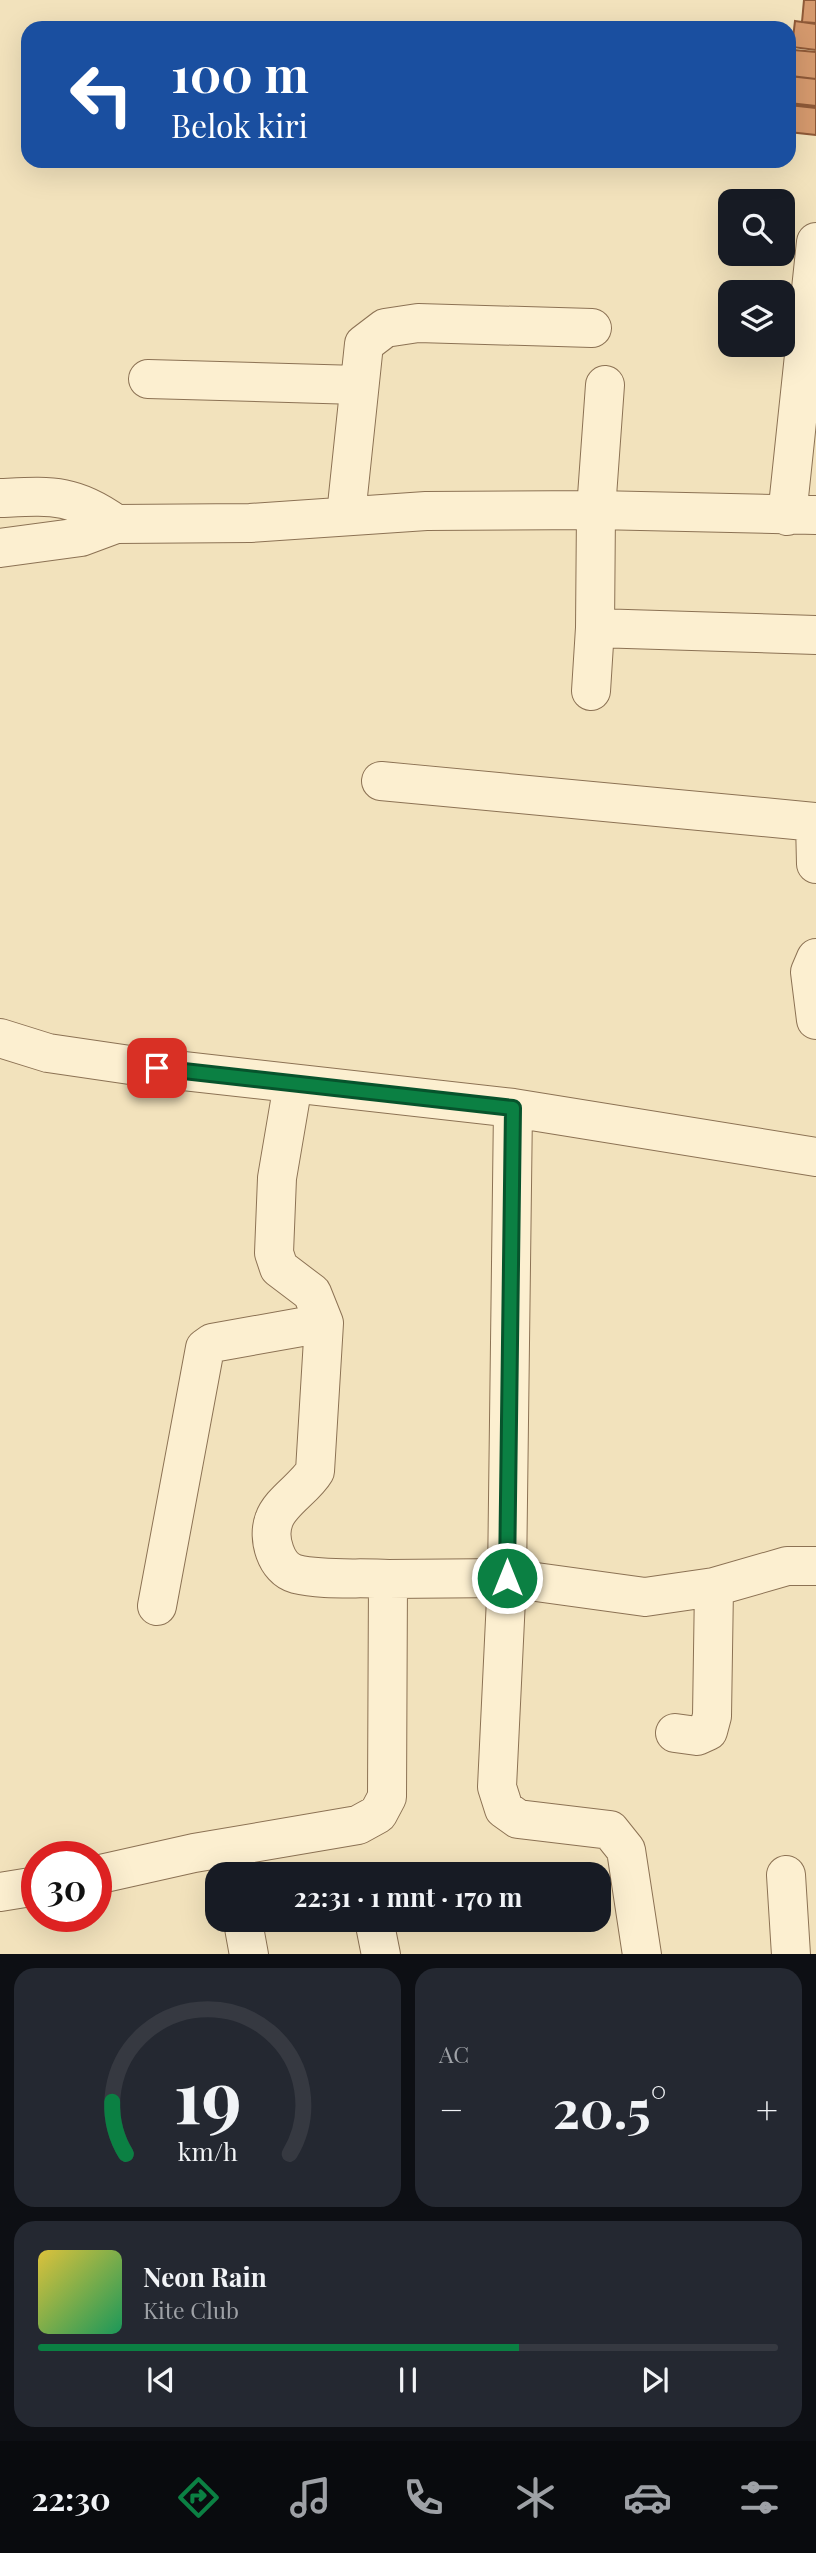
<!DOCTYPE html>
<html lang="id">
<meta charset="utf-8">
<style>
:root{--surface:#171b24;--page:#242831;--text:#f1f3f6;--muted:#9ea1a6;--line:#363941;--accent:#0b8043}
body{margin:0;font-family:"Playfair Display",serif;background:var(--page);color:var(--text);height:100vh;display:flex;flex-direction:column;font-size:26px;white-space:nowrap}
*{box-sizing:border-box;margin:0}
p{font-size:23px;color:var(--muted)}
.icon{flex:none;width:38px;height:38px;fill:none;stroke:currentColor;stroke-width:2;stroke-linecap:round;stroke-linejoin:round}
.map{position:relative;height:1954px;overflow:hidden}
.side{display:flex;flex-direction:column;gap:14px;padding:14px;background:#0d0f14;flex:1}
.side>*{flex:none}
.banner{position:absolute;left:21px;top:21px;width:775px;height:147px;border-radius:21px;box-shadow:0 7px 28px #0002;background:#1a4fa0;color:#fff;overflow:hidden}
.tools{position:absolute;left:718px;top:189px;display:grid;gap:14px}
.tools a{display:grid;place-items:center;width:77px;height:77px;border-radius:14px;background:var(--surface);box-shadow:0 7px 28px #0002;font-size:35px}
.speed{position:absolute;left:21px;top:1841px;display:flex;gap:14px;font-size:35px;font-weight:700;text-align:center}
.speed>*{display:grid;place-content:center;width:91px;height:91px;border-radius:50%;background:var(--surface);box-shadow:0 7px 28px #0002;line-height:1}
.speed .limit{border:10px solid #d22;background:#fff;color:#111}
.pin{position:absolute;display:grid;place-items:center;width:60px;height:60px;color:#fff;margin:-30px;border-radius:14px;box-shadow:0 4px 10px #0006}
.me{position:absolute;width:77px;margin:-38px;rotate:0deg;stroke-linejoin:round;filter:drop-shadow(0 0 5px #0008)}
.turn{display:flex;align-items:center;gap:24px;height:147px;padding:0 35px;font-size:32px}
.turn .icon{width:91px;height:91px;stroke-width:2.5}
.turn b{display:block;font-size:49px;line-height:60px}
.big{font-size:52px;font-weight:700;line-height:1.1}
.side .widget{flex:1;display:flex;flex-direction:column;justify-content:center;gap:10px;min-width:0;padding:0 24px;border-radius:21px;background:var(--page)}
.side .dial{align-items:center;gap:0}
.dial svg{height:182px;overflow:visible;fill:none;stroke:var(--line);stroke-width:7;stroke-linecap:round;text-anchor:middle}
.dial text{fill:var(--text);stroke:none}
.song{display:flex;align-items:center;gap:21px}
.cover{width:84px;height:84px;border-radius:10px;background:linear-gradient(135deg,hsl(50 70% 55%),hsl(150 70% 35%))}
.played{height:7px;border-radius:4px;background:linear-gradient(90deg,var(--accent) 65%,var(--line) 65%)}
.keys{display:flex;justify-content:space-around;direction:ltr}
.heat{display:flex;justify-content:space-between;align-items:center;font-size:38px;direction:ltr}
.side .tiles{flex:1;display:grid;gap:14px;grid-template-columns:1fr 1fr}
.widget:last-child{grid-column:span 2}
.trip{position:absolute;left:205px;top:1862px;width:406px;height:70px;border-radius:21px;background:var(--surface);box-shadow:0 7px 28px #0002;font-weight:700;line-height:70px;text-align:center}
.tabs{display:flex;height:112px;justify-content:space-around;align-items:center;background:#090b0e;color:var(--muted)}
.tabs .icon{width:49px;height:49px}
.tabs .current{color:var(--accent)}
.tabs b{font-size:32px;color:var(--text)}
.map>svg:first-child{display:block}
.building{fill:#d5996d;stroke:#8e5937;stroke-width:2}
.lines{fill:none;stroke-linecap:round;stroke-linejoin:round}
.minor-casing{stroke:#8c7254;stroke-width:40}
.minor{stroke:#fcefd0;stroke-width:38}
.route-casing{stroke:#07532c;stroke-width:18}
.route{stroke:#0b8043;stroke-width:12}
</style>
<div class="map">
<svg width="816" height="1955" viewBox="0 0 816 1955">
<rect width="100%" height="100%" fill="#f2e2bc"/>
<path class="building" d="M804,0H816V23L802,22Z
M795,21L816,24V50L792,47Z
M794,50L816,52V79L791,76Z
M789,76L816,79V106L789,103Z
M789,105L816,108V135L789,132Z"/>
<g class="lines">
<g class="minor-casing">
<path id="minor" d="M148,379L358,385
M0,498C50,496 73,493 116,524
M346,515L364,344L385,328L418,323L592,328
M787,516L816,242
M0,548L81,537L116,524L250,523L426,511L596,510L816,515
M595,628L816,635
M591,691L595,628L596,510L605,385
M381,781L816,822
M815,822L816,864
M816,958L810,972L816,1020
M0,1038L48,1053L130,1065L513,1108L816,1157
M293,1084L277,1178L274,1253L279,1268L312,1293L324,1323L315,1471C305,1488 280,1502 274,1520C267,1538 276,1569 296,1574C324,1581 359,1577 388,1579
M513,1108L507,1578L497,1787L504,1809L518,1819L610,1830L626,1850L642,1955
M157,1606L205,1348L212,1343L324,1323
M675,1733L697,1736L708,1731L712,1716L714,1587
M96,1875L194,1853L358,1825L378,1814L387,1797L388,1579L507,1578L645,1597L714,1587L787,1566H816
M786,1875L791,1955
M0,1892L37,1886
M374,1920L381,1955
M243,1922L249,1955"/>
</g>
<use href="#minor" class="minor"/>
</g>
<g class="lines">
<g class="route-casing">
<path id="route" d="M157,1068L513,1108L507,1578"/>
</g>
<use href="#route" class="route"/>
</g>
</svg>
<div class="tools">
<a><svg class="icon" aria-label="search" viewBox="0 0 24 24"><circle cx="10" cy="10" r="6"/><path d="M15 15l6 6"/></svg></a>
<a><svg class="icon" aria-label="layers" viewBox="0 0 24 24"><path d="M12 4l9 5-9 5-9-5zM3 14l9 5 9-5"/></svg></a>
</div>
<div class="speed"><div class="limit">30</div></div>
<div class="pin" style="left:157px;top:1068px;background:#d93025"><svg class="icon" aria-label="arrive" viewBox="0 0 24 24"><path d="M6 21V4h12l-3 4 3 4H6"/></svg></div>
<svg class="me" style="left:507px;top:1578px" viewBox="-20 -20 40 40"><circle r="17" fill="#0b8043" stroke="#fff" stroke-width="3"/><path d="M0-11L8 9 0 5-8 9z" fill="#fff"/></svg>
<div class="trip">22:31 · 1 mnt · 170 m</div>
<div class="banner">
<div class="turn"><svg class="icon" aria-label="left" viewBox="0 0 24 24"><path d="M17 20v-9H6M10 6l-5 5 5 5"/></svg><div><b>100 m</b>Belok kiri</div></div>
</div>
</div>
<section class="side">
<div class="tiles">
<div class="widget dial"><svg viewBox="0 0 100 80">
<path d="M14 69A42 42 0 1 1 86 69"/>
<path d="M14 69A42 42 0 0 1 8 46" stroke="#0b8043"/>
<text x="50" y="56" font-size="32" font-weight="700">19</text>
<text x="50" y="72" font-size="11">km/h</text>
</svg></div>
<div class="widget"><p>AC</p>
<div class="heat"><a>−</a><b class="big">20.5°</b><a>+</a></div>
</div>
<div class="widget">
<div class="song"><i class="cover"></i><div><b>Neon Rain</b><p>Kite Club</p></div></div>
<div class="played"></div>
<div class="keys"><svg class="icon" aria-label="previous" viewBox="0 0 24 24"><path d="M18 5L8 12l10 7zM5 5v14"/></svg><svg class="icon" aria-label="pause" viewBox="0 0 24 24"><path d="M8 5v14M16 5v14"/></svg><svg class="icon" aria-label="next" viewBox="0 0 24 24"><path d="M6 5l10 7-10 7zM19 5v14"/></svg></div>
</div>
</div>
</section>
<nav class="tabs">
<b>22:30</b>
<svg class="icon current" aria-label="directions" viewBox="0 0 24 24"><path d="M12 3l9 9-9 9-9-9zM9 14v-3h6M13 9l2 2-2 2"/></svg>
<svg class="icon" aria-label="music" viewBox="0 0 24 24"><path d="M9 18V5l10-2v13"/><circle cx="6" cy="18" r="3"/><circle cx="16" cy="16" r="3"/></svg>
<svg class="icon" aria-label="phone" viewBox="0 0 24 24"><path d="M5 4h4l2 5-3 2q2 4 5 5l2-3 5 2v4C11 20 4 13 5 4z"/></svg>
<svg class="icon" aria-label="climate" viewBox="0 0 24 24"><path d="M12 3v18M4 7l16 10M4 17L20 7"/></svg>
<svg class="icon" aria-label="car" viewBox="0 0 24 24"><path d="M5 17H2v-5l4-1 3-4h7l3 4 3 1v5h-3M9 17h6M6 11h13"/><circle cx="7" cy="17" r="2"/><circle cx="17" cy="17" r="2"/></svg>
<svg class="icon" aria-label="filters" viewBox="0 0 24 24"><path d="M4 7h16M4 17h16"/><circle cx="9" cy="7" r="2"/><circle cx="15" cy="17" r="2"/></svg>
</nav>
